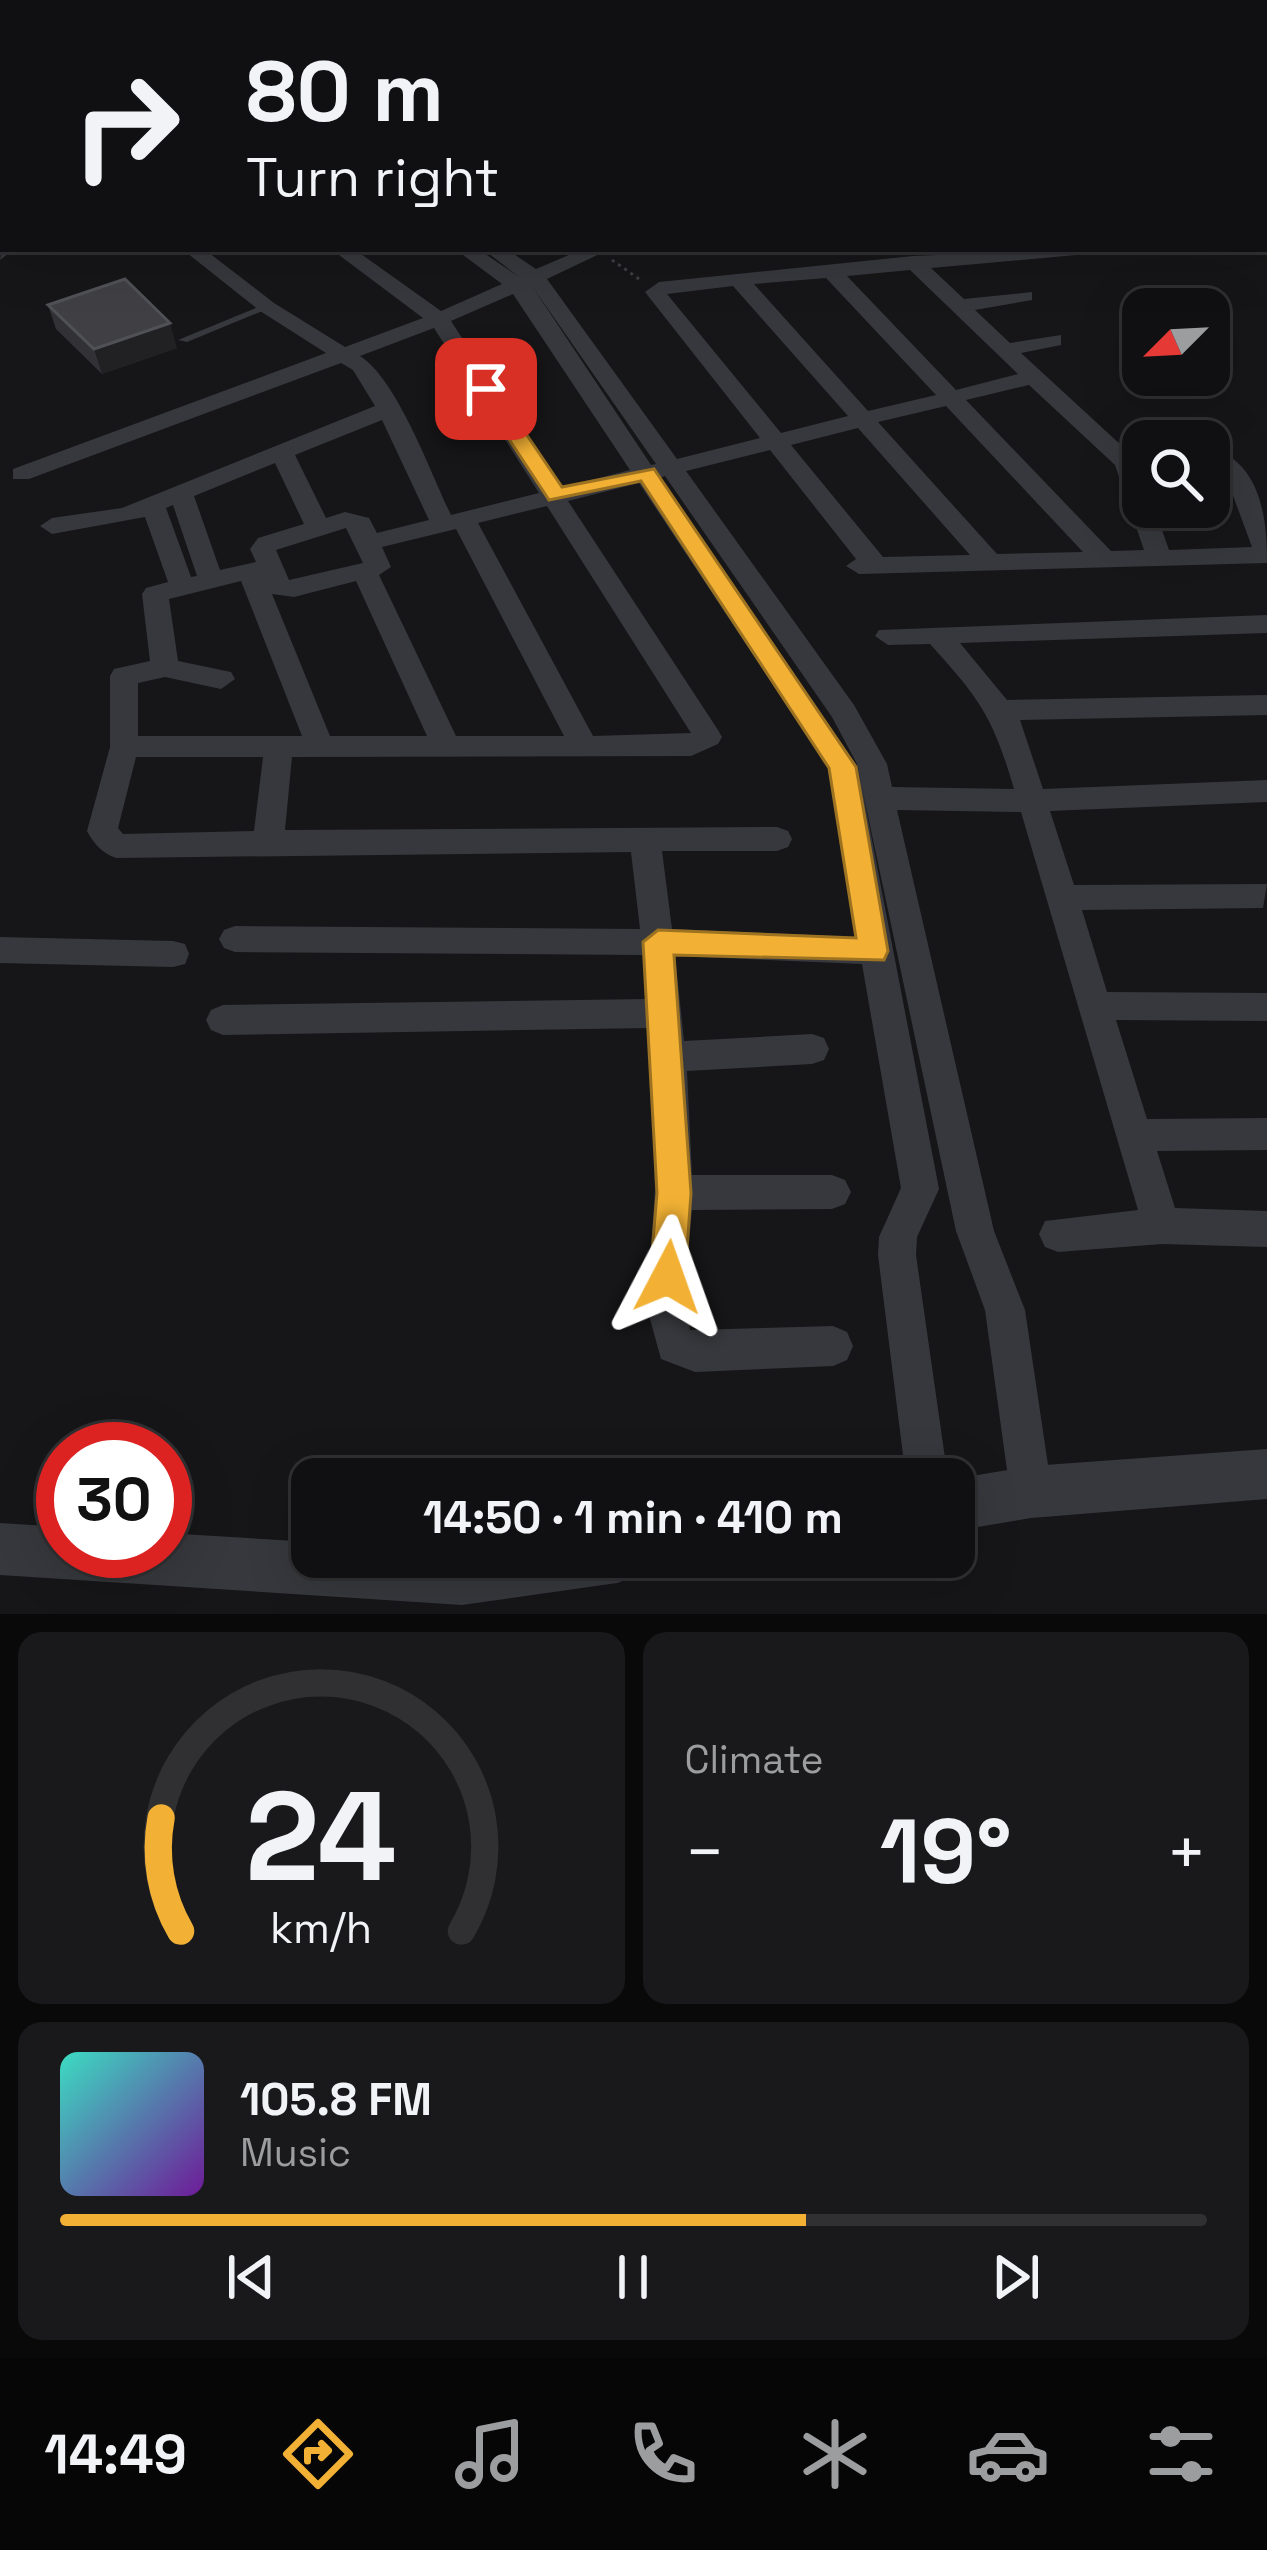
<!DOCTYPE html>
<meta charset="utf-8">
<style>
:root{--surface:#101012;--page:#19191b;--text:#f1f3f6;--muted:#9c9d9f;--line:#303032;--accent:#f2b134}
body{margin:0;font-family:"Space Grotesk",sans-serif;background:var(--page);color:var(--text);height:100vh;display:flex;flex-direction:column;font-size:45px;white-space:nowrap}
*{box-sizing:border-box;margin:0}
p{font-size:39px;color:var(--muted)}
.icon{flex:none;width:66px;height:66px;fill:none;stroke:currentColor;stroke-width:2;stroke-linecap:round;stroke-linejoin:round}
.map{position:relative;height:1614px;overflow:hidden}
.sheet{display:flex;flex-direction:column;gap:18px;padding:18px;background:#09090a;flex:1}
.sheet>*{flex:none}
.hud{position:absolute;left:0px;top:0px;width:1269px;height:252px;box-shadow:0 12px 48px #0002,0 0 0 3px var(--line);background:#101012;color:var(--text);overflow:hidden}
.needle{width:78px;rotate:246deg}
.fabs{position:absolute;left:1122px;top:288px;display:grid;gap:24px}
.fabs a{display:grid;place-items:center;width:108px;height:108px;border-radius:24px;background:var(--surface);box-shadow:0 12px 48px #0002,0 0 0 3px var(--line);font-size:60px}
.speed{position:absolute;left:36px;top:1422px;display:flex;gap:24px;font-size:60px;font-weight:700;text-align:center}
.speed>*{display:grid;place-content:center;width:156px;height:156px;border-radius:50%;background:var(--surface);box-shadow:0 12px 48px #0002,0 0 0 3px var(--line);line-height:1}
.speed .limit{border:18px solid #d22;background:#fff;color:#111}
.pin{position:absolute;display:grid;place-items:center;width:102px;height:102px;color:#fff;margin:-51px;border-radius:24px;box-shadow:0 6px 18px #0006}
.me{position:absolute;width:132px;margin:-66px;rotate:4deg;stroke-linejoin:round;filter:drop-shadow(0 0 9px #0008)}
.turn{display:flex;align-items:center;gap:42px;height:252px;padding:0 48px;font-size:54px}
.turn .icon{width:156px;height:156px;stroke-width:2.5}
.turn b{display:block;font-size:84px;line-height:102px}
.big{font-size:90px;font-weight:700;line-height:1.1}
.sheet .tile{flex:1;display:flex;flex-direction:column;justify-content:center;gap:18px;min-width:0;padding:0 42px;border-radius:24px;background:var(--page)}
.sheet .dial{align-items:center;gap:0}
.dial svg{height:312px;overflow:visible;fill:none;stroke:var(--line);stroke-width:7;stroke-linecap:round;text-anchor:middle}
.dial text{fill:var(--text);stroke:none}
.song{display:flex;align-items:center;gap:36px}
.cover{width:144px;height:144px;border-radius:18px;background:linear-gradient(135deg,hsl(170 70% 55%),hsl(280 70% 35%))}
.played{height:12px;border-radius:6px;background:linear-gradient(90deg,var(--accent) 65%,var(--line) 65%)}
.keys{display:flex;justify-content:space-around;direction:ltr}
.heat{display:flex;justify-content:space-between;align-items:center;font-size:66px;direction:ltr}
.sheet .tiles{flex:1;display:grid;gap:18px;grid-template-columns:1fr 1fr}
.tile:last-child{grid-column:span 2}
.trip{position:absolute;left:291px;top:1458px;width:684px;height:120px;border-radius:24px;background:var(--surface);box-shadow:0 12px 48px #0002,0 0 0 3px var(--line);font-weight:700;line-height:120px;text-align:center}
.dock{display:flex;height:192px;justify-content:space-around;align-items:center;background:#060607;color:var(--muted)}
.dock .icon{width:84px;height:84px}
.dock .on{color:var(--accent)}
.dock b{font-size:54px;color:var(--text)}
.map>svg:first-child{display:block}
.lines{fill:none;stroke-linecap:round;stroke-linejoin:round}
.path{stroke:#3d3f44;stroke-width:3;stroke-dasharray:3 4.5;stroke-linecap:butt}
.service{fill:#37383d;fill-rule:evenodd}
.minor{fill:#37383d;fill-rule:evenodd}
.tertiary{fill:#37383d;fill-rule:evenodd}
.wall{fill:#323236}
.shaded-wall{fill:#212124}
.building{fill:#3f3f44;stroke:#4f5156;stroke-width:3}
.route{fill:#f2b134;stroke:#9d7322;stroke-width:3}
</style>
<div class="map">
<svg width="1267" height="1614" viewBox="0 0 1267 1614">
<rect width="100%" height="100%" fill="#161618"/>
<g class="lines">
<path class="path" d="M612,260L642,281"/>
<path class="service" d="M263,305L272,307L187,342L178,340Z"/>
<path class="minor" d="M75,0H89V3H75Z
M235,0H249V3H235Z
M307,0H321V3H307Z
M381,0H395V3H381Z
M585,0H599V3H585Z
M668,0H682V3H668Z
M981,0H996L998,3H983Z
M3,7V22L0,23V8Z
M3,77V90L0,91V78Z
M1266,107H1267V117H1266Z
M0,119H3V129H0Z
M1266,176H1267V186H1266Z
M0,213L3,214V226L0,225Z
M3,243V249H14L0,260Z
M182,249H204L274,303L345,347L423,318L331,249H354L441,311L502,284L455,249H478L519,277L483,249H506L536,269L583,249H610L547,279L677,459L760,438L645,292L659,282L913,256L1086,249L1076,255L931,268L964,299L1032,292V300L975,310L1010,343L1061,335V345L1021,353L1134,457L1143,477V507H1154L1169,550L1252,547L1228,482L1209,463V447C1261,462 1267,517 1267,563L859,574L846,566L856,559L770,450L686,471L854,705L887,764L892,787L1014,789C993,717 980,699 930,644L888,645L875,636L879,630L1267,615V633L960,643L1007,700L1267,695V715L1020,720L1043,789L1267,780V802L1050,811L1074,885L1267,884L1263,908L1082,910L1107,992L1267,993V1021L1116,1020L1147,1119L1267,1118V1150L1157,1151L1175,1208L1267,1211V1247L1162,1244L1058,1252L1045,1247L1039,1234L1045,1221L1138,1210L1021,812L897,810L994,1231L1025,1310L1052,1492L1046,1507L1031,1513L1016,1507L1010,1492L985,1310L956,1231L857,764L832,717L665,476L660,478L858,767L939,1189L917,1237L916,1255L948,1479H906L878,1255L879,1237L901,1188L862,964L675,956L684,1041L812,1034L824,1038L829,1049L824,1060L812,1064L687,1071L692,1175H832L845,1180L851,1192L845,1204L832,1209L692,1210L685,1289L690,1330L833,1326L847,1332L853,1346L847,1360L833,1366L695,1372L661,1359L647,1308L655,1190L649,1028L223,1035L211,1030L206,1020L211,1010L223,1005L647,999L643,955L235,952L224,948L219,939L224,930L235,926L640,929L631,852L116,858C102,853 94,844 87,831L110,747V676L114,669L150,661L142,594L146,588L168,582L145,517L52,534L40,526L52,518L122,508L375,406L353,370L341,363L29,479H13V469L326,353L260,311ZM910,270L1018,374L956,390L847,276ZM826,278L936,395L868,411L754,284ZM532,286L656,464L651,465ZM733,286L848,416L781,433L667,294ZM513,294L630,470L560,488L451,321ZM434,328L539,493L451,515C431,474 397,379 360,356ZM1029,385L1115,465L1144,550L1111,551L966,400ZM946,406L1083,552L997,554L878,422ZM382,420L429,520L377,533L369,518L345,512L326,518L295,455ZM858,428L970,555L883,557L791,445ZM275,463L304,524L258,538L250,549L256,562L220,570L194,496ZM639,483L829,769L858,937L672,929L662,851H777L788,847L792,839L788,831L777,827L285,830L292,757L691,756L718,744L722,737L718,730L568,501ZM173,505L197,576L191,577L166,508ZM547,506L691,733L593,736L478,523ZM346,528L363,563L289,580L276,550ZM456,529L564,736H456L379,575L391,567L382,547ZM241,581L302,736H138V683L165,677L221,689L235,679L231,672L178,661L169,599ZM356,581L427,736H330L272,594L294,597ZM136,757H263L254,831L123,834L118,828Z
M0,937L173,941L185,944L189,954L185,964L173,967L0,963Z"/>
<path class="tertiary" d="M1267,1449V1499L1031,1518L954,1531V1479L1031,1466Z
M0,1523L63,1527V1551H165V1533L312,1542V1557H643L636,1576L617,1583L462,1605L0,1575Z"/>
</g>
<path class="wall" d="M48,305L177,348L102,374L56,329Z"/>
<path class="shaded-wall" d="M170,323L177,348L102,374L94,349Z"/>
<path class="building" d="M125,279L170,323L94,349L48,305Z"/>
<path class="route" d="M486,383L493,385L562,487L654,469L856,767L888,951L884,960L674,955L691,1193L685,1277L680,1289L668,1294L655,1289L650,1277L657,1193L643,942L658,930L856,938L829,768L641,481L549,500L476,389Z"/>
</svg>
<div class="fabs">
<a><svg class="needle" viewBox="-14 -14 28 28"><path d="M0-13l5 13h-10z" fill="#e53935"/><path d="M0 13l5-13h-10z" fill="#9c9d9f"/></svg></a>
<a><svg class="icon" aria-label="search" viewBox="0 0 24 24"><circle cx="10" cy="10" r="6"/><path d="M15 15l6 6"/></svg></a>
</div>
<div class="speed"><div class="limit">30</div></div>
<div class="pin" style="left:486px;top:389px;background:#d93025"><svg class="icon" aria-label="arrive" viewBox="0 0 24 24"><path d="M6 21V4h12l-3 4 3 4H6"/></svg></div>
<svg class="me" style="left:668px;top:1277px" viewBox="-20 -20 40 40"><path d="M0-17L14 15 0 8-14 15z" fill="#f2b134" stroke="#fff" stroke-width="4"/></svg>
<div class="trip">14:50 · 1 min · 410 m</div>
<div class="hud">
<div class="turn"><svg class="icon" aria-label="right" viewBox="0 0 24 24"><path d="M7 20v-9h11M14 6l5 5-5 5"/></svg><div><b>80 m</b>Turn right</div></div>
</div>
</div>
<section class="sheet">
<div class="tiles">
<div class="tile dial"><svg viewBox="0 0 100 80">
<path d="M14 69A42 42 0 1 1 86 69"/>
<path d="M14 69A42 42 0 0 1 9 40" stroke="#f2b134"/>
<text x="50" y="56" font-size="32" font-weight="700">24</text>
<text x="50" y="72" font-size="11">km/h</text>
</svg></div>
<div class="tile"><p>Climate</p>
<div class="heat"><a>−</a><b class="big">19°</b><a>+</a></div>
</div>
<div class="tile">
<div class="song"><i class="cover"></i><div><b>105.8 FM</b><p>Music</p></div></div>
<div class="played"></div>
<div class="keys"><svg class="icon" aria-label="previous" viewBox="0 0 24 24"><path d="M18 5L8 12l10 7zM5 5v14"/></svg><svg class="icon" aria-label="pause" viewBox="0 0 24 24"><path d="M8 5v14M16 5v14"/></svg><svg class="icon" aria-label="next" viewBox="0 0 24 24"><path d="M6 5l10 7-10 7zM19 5v14"/></svg></div>
</div>
</div>
</section>
<nav class="dock">
<b>14:49</b>
<svg class="icon on" aria-label="directions" viewBox="0 0 24 24"><path d="M12 3l9 9-9 9-9-9zM9 14v-3h6M13 9l2 2-2 2"/></svg>
<svg class="icon" aria-label="music" viewBox="0 0 24 24"><path d="M9 18V5l10-2v13"/><circle cx="6" cy="18" r="3"/><circle cx="16" cy="16" r="3"/></svg>
<svg class="icon" aria-label="phone" viewBox="0 0 24 24"><path d="M5 4h4l2 5-3 2q2 4 5 5l2-3 5 2v4C11 20 4 13 5 4z"/></svg>
<svg class="icon" aria-label="climate" viewBox="0 0 24 24"><path d="M12 3v18M4 7l16 10M4 17L20 7"/></svg>
<svg class="icon" aria-label="car" viewBox="0 0 24 24"><path d="M5 17H2v-5l4-1 3-4h7l3 4 3 1v5h-3M9 17h6M6 11h13"/><circle cx="7" cy="17" r="2"/><circle cx="17" cy="17" r="2"/></svg>
<svg class="icon" aria-label="filters" viewBox="0 0 24 24"><path d="M4 7h16M4 17h16"/><circle cx="9" cy="7" r="2"/><circle cx="15" cy="17" r="2"/></svg>
</nav>
